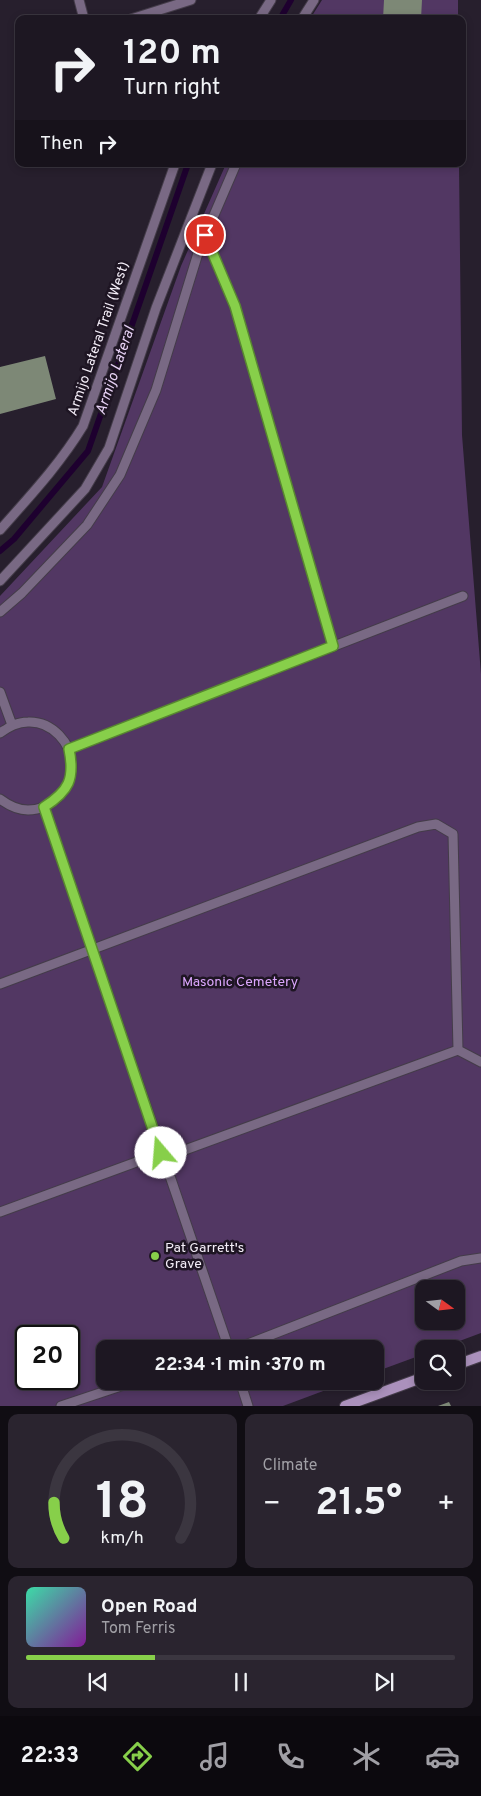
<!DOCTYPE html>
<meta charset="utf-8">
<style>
:root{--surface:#1d1722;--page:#2a242f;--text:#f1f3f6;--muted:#a09fa5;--line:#3b3640;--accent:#87cf4a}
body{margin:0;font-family:Overpass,sans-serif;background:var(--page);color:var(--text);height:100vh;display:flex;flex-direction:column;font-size:19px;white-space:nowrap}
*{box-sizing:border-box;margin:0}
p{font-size:16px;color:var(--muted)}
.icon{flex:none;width:28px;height:28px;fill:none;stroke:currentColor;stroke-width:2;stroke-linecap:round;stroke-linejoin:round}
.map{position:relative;height:1406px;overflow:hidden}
.drawer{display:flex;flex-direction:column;gap:8px;padding:8px;background:#100d13;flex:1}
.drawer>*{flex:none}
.hud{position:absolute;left:15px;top:15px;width:451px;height:152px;border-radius:10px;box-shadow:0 2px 8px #0003,0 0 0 1px var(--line);background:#1d1722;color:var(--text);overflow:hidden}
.needle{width:32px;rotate:105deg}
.tools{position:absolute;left:415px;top:1280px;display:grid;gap:10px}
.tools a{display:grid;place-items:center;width:50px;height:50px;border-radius:10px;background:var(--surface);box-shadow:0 2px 8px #0003,0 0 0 1px var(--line);font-size:25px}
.speed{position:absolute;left:15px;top:1325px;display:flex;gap:10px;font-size:25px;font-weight:700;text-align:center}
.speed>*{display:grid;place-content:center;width:65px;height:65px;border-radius:50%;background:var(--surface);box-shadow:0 2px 8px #0003,0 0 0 1px var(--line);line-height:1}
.speed .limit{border:2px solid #111;border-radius:8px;background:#fff;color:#111}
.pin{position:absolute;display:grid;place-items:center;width:42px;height:42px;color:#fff;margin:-21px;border:2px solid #fff;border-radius:50%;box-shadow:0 1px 5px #0007}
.me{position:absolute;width:55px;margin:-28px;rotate:342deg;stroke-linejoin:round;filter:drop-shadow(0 0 4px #0008)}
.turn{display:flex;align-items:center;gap:18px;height:105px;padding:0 25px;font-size:22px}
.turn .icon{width:65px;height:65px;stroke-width:2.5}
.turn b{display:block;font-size:35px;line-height:42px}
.then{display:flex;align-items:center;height:48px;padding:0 25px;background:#0003;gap:10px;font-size:19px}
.big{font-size:38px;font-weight:700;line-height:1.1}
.drawer .card{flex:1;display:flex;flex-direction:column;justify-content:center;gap:8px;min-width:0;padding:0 18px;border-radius:10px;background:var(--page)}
.drawer .dial{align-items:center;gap:0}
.dial svg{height:130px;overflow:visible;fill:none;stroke:var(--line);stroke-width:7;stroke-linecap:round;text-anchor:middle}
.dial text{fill:var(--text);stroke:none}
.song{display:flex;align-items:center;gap:15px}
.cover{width:60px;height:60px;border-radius:8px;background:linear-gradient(135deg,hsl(160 70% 55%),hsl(290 70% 35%))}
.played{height:5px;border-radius:2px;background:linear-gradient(90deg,var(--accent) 30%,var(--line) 30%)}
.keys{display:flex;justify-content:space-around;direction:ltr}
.heat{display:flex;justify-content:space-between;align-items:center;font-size:28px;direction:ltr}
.drawer .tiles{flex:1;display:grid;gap:8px;grid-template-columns:1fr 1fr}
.card:last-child{grid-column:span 2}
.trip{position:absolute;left:96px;top:1340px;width:288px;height:50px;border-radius:10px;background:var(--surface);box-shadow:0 2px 8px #0003,0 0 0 1px var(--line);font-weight:700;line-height:50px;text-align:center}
.tabs{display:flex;height:80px;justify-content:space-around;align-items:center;background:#0c090e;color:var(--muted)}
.tabs .icon{width:35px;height:35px}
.tabs .active{color:var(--accent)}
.tabs b{font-size:22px;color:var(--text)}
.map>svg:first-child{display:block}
.green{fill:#523763;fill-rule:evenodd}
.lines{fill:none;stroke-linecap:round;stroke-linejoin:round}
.stream{stroke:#1e002f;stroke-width:6}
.building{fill:#7d8876}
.lane-casing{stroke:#443c49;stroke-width:11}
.secondary-casing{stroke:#443c49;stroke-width:12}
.lane{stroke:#796984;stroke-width:9}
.secondary{stroke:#ab91bc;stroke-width:10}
.route-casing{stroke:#588730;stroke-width:12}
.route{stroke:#87cf4a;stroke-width:9}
.poi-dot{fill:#87cf4a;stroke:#1e1523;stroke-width:2}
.labels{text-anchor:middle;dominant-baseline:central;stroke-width:5;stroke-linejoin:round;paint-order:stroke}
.street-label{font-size:14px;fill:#f4eef8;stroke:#1e1523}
.park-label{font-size:14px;fill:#dba6fc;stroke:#1e1523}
.poi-label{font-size:14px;fill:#f4eef8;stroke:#1e1523;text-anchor:start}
.water-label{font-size:15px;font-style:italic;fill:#e7d2f5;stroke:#1e1523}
</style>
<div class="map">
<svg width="481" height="1406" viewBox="0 0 481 1406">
<rect width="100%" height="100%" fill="#271f2d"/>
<path class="green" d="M322,0H458V19H310Z
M226,164H459L462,435L481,674V1333L438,1349H424V1354L375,1372V1349H105V1381H350L283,1406H0V596L102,487L181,266ZM424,1289H456V1321H424ZM26,1336H69V1379H26Z"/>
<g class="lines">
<path class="stream" d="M280,19L291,0
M0,551L14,539L88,451L188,164"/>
</g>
<path class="building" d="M384,0H422L421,19H383Z
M45,356L56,399L0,414V367Z
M449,1402L451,1406H438Z"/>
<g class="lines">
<g class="lane-casing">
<path id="lane" d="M79,0L84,19
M131,19L191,0
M259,19L271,0
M302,19L314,0
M205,235L235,306L333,647
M0,530C30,496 60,464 83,426L175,164
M0,581L85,489L109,448L156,308L212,164
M0,612L22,593L87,525L120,475L156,390L199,250L236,164
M0,692L12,725
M0,733C9,727 17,722 28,722C52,721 72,743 72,766C72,789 51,810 28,810C18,810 8,805 0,799
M69,749L463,596
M44,807L229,1349
M0,984L418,827L436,824L453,834L458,1050
M163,1158L458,1050L481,1062
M0,1212L161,1153
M235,1349L461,1261L481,1258
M240,1381L248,1406
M61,1406L136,1381"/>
</g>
<g class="secondary-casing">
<path id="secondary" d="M456,1365L481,1356
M345,1406L424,1377"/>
</g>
<use href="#lane" class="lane"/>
<use href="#secondary" class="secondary"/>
</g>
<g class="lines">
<g class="route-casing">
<path id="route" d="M161,1153L44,807C69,791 75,779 69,749L333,646L235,306L205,235"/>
</g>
<use href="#route" class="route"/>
</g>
<circle class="poi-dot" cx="155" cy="1256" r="5"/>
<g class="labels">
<g class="street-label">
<text transform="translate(99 339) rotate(-71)">Armijo Lateral Trail (West)</text>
</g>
<g class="park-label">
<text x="240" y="982">Masonic Cemetery</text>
</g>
<g class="poi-label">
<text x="165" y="1248">Pat Garrett's<tspan x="165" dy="16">Grave</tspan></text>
</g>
<g class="water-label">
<text transform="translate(116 371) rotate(-71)">Armijo Lateral</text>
</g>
</g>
</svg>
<div class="tools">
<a><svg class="needle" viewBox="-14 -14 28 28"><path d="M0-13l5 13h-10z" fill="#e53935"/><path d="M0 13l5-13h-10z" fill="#a09fa5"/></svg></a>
<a><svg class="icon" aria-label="search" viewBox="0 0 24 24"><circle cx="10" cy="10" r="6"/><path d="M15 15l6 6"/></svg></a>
</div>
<div class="speed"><div class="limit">20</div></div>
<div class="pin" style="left:205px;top:235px;background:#d93025"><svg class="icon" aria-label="arrive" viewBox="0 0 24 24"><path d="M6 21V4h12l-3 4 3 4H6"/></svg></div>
<svg class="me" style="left:161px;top:1153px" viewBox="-20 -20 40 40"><circle r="19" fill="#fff"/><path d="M0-13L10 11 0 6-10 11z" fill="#87cf4a"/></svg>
<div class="trip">22:34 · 1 min · 370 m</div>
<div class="hud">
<div class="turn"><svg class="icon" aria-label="right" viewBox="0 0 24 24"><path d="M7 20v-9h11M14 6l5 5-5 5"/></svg><div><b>120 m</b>Turn right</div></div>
<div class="then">Then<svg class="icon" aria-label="right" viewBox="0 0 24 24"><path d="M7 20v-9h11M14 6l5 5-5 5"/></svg></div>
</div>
</div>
<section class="drawer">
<div class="tiles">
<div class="card dial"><svg viewBox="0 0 100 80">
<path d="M14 69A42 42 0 1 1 86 69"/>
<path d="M14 69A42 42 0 0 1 8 47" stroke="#87cf4a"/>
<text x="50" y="56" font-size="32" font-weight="700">18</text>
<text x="50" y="72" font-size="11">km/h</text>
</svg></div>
<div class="card"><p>Climate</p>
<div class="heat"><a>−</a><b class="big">21.5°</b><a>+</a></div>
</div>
<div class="card">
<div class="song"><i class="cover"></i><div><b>Open Road</b><p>Tom Ferris</p></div></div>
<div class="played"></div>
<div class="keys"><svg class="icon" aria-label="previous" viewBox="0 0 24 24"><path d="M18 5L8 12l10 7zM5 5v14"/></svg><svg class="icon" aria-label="pause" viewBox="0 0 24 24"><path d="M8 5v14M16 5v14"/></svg><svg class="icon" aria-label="next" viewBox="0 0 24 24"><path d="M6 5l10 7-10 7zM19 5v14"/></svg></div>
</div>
</div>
</section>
<nav class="tabs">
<b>22:33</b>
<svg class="icon active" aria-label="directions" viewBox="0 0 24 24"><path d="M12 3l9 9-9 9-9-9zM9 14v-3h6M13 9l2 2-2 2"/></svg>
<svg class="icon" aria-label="music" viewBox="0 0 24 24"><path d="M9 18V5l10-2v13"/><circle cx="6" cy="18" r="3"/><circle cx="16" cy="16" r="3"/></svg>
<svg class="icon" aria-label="phone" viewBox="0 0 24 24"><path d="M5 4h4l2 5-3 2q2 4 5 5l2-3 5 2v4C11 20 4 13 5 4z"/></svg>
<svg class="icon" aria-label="climate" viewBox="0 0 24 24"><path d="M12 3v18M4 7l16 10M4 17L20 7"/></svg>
<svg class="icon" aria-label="car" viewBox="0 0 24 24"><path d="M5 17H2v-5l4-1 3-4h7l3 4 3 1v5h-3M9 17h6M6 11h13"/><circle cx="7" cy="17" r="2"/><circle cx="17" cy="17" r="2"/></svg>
</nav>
